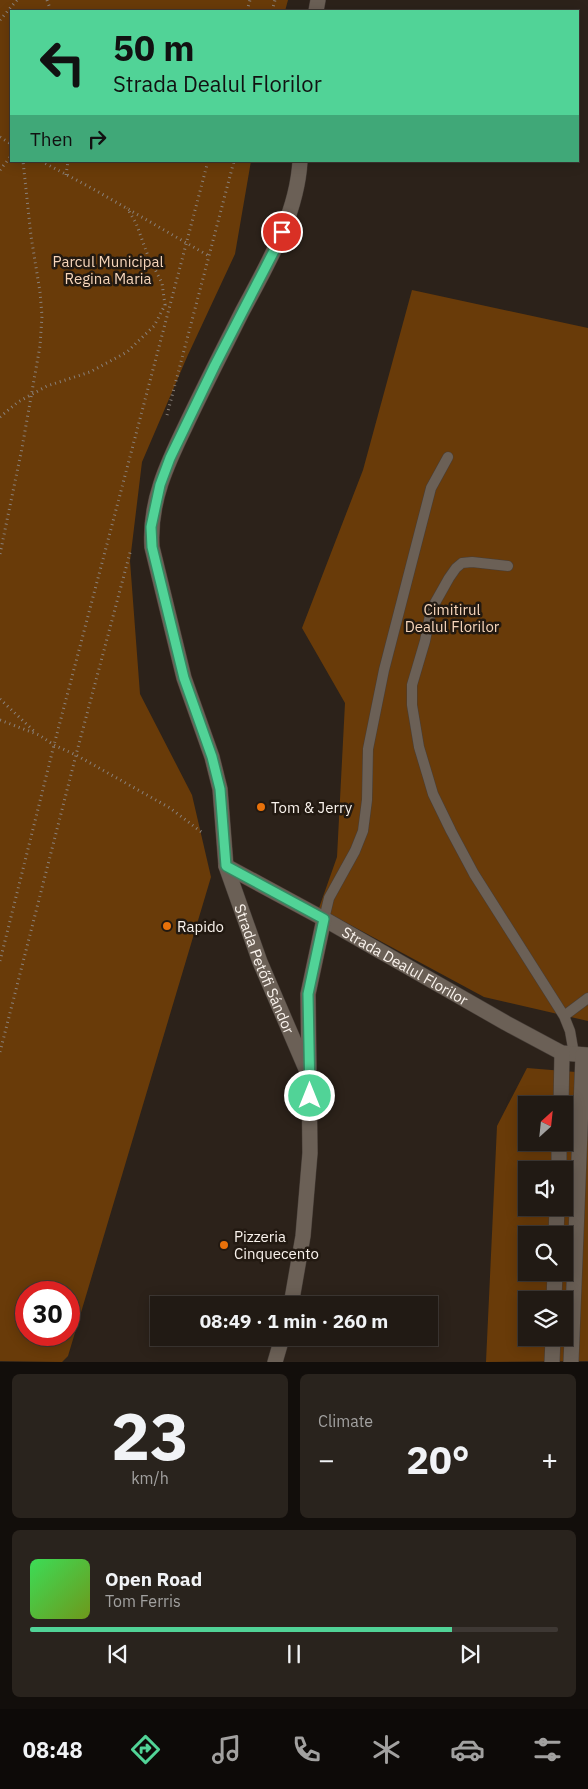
<!DOCTYPE html>
<meta charset="utf-8">
<style>
:root{--surface:#211a14;--page:#29231d;--text:#f1f3f6;--muted:#a2a1a0;--line:#3e3834;--accent:#51d397}
body{margin:0;font-family:"IBM Plex Sans",sans-serif;background:var(--page);color:var(--text);height:100vh;display:flex;flex-direction:column;font-size:19px;white-space:nowrap}
*{box-sizing:border-box;margin:0}
p{font-size:16px;color:var(--muted)}
.icon{flex:none;width:28px;height:28px;fill:none;stroke:currentColor;stroke-width:2;stroke-linecap:round;stroke-linejoin:round}
.map{position:relative;height:1362px;overflow:hidden}
.side{display:flex;flex-direction:column;gap:12px;padding:12px;background:#120e0b;flex:1}
.side>*{flex:none}
.hud{position:absolute;left:10px;top:10px;width:569px;height:152px;border-radius:0px;box-shadow:0 2px 12px #0003,0 0 0 1px var(--line);background:#51d397;color:#111;overflow:hidden}
.needle{width:32px;rotate:27deg}
.fabs{position:absolute;left:518px;top:1096px;display:grid;gap:10px}
.fabs a{display:grid;place-items:center;width:55px;height:55px;border-radius:0px;background:var(--surface);box-shadow:0 2px 12px #0003,0 0 0 1px var(--line);font-size:25px}
.speed{position:absolute;left:15px;top:1281px;display:flex;gap:10px;font-size:25px;font-weight:700;text-align:center}
.speed>*{display:grid;place-content:center;width:65px;height:65px;border-radius:50%;background:var(--surface);box-shadow:0 2px 12px #0003,0 0 0 1px var(--line);line-height:1}
.speed .limit{border:8px solid #d22;background:#fff;color:#111}
.pin{position:absolute;display:grid;place-items:center;width:42px;height:42px;color:#fff;margin:-21px;border:2px solid #fff;border-radius:50%;box-shadow:0 1px 5px #0007}
.me{position:absolute;width:55px;margin:-28px;rotate:0deg;stroke-linejoin:round;filter:drop-shadow(0 0 4px #0008)}
.turn{display:flex;align-items:center;gap:18px;height:105px;padding:0 20px;font-size:22px}
.turn .icon{width:65px;height:65px;stroke-width:2.5}
.turn b{display:block;font-size:35px;line-height:42px}
.then{display:flex;align-items:center;height:48px;padding:0 20px;background:#0003;gap:10px;font-size:19px}
.big{font-size:38px;font-weight:800;line-height:1.1}
.side .widget{flex:1;display:flex;flex-direction:column;justify-content:center;gap:8px;min-width:0;padding:0 18px;border-radius:8px;background:var(--page)}
.side .dial{align-items:center;gap:0}
.dial b{font-size:65px;line-height:1}
.song{display:flex;align-items:center;gap:15px}
.cover{width:60px;height:60px;border-radius:8px;background:linear-gradient(135deg,hsl(130 70% 55%),hsl(80 70% 35%))}
.played{height:5px;border-radius:2px;background:linear-gradient(90deg,var(--accent) 80%,var(--line) 80%)}
.keys{display:flex;justify-content:space-around;direction:ltr}
.heat{display:flex;justify-content:space-between;align-items:center;font-size:28px;direction:ltr}
.side .tiles{flex:1;display:grid;gap:12px;grid-template-columns:1fr 1fr}
.widget:last-child{grid-column:span 2}
.trip{position:absolute;left:150px;top:1296px;width:288px;height:50px;border-radius:0px;background:var(--surface);box-shadow:0 2px 12px #0003,0 0 0 1px var(--line);font-weight:800;line-height:50px;text-align:center}
.menu{display:flex;height:80px;justify-content:space-around;align-items:center;background:#0d0a08;color:var(--muted)}
.menu .icon{width:35px;height:35px}
.menu .active{color:var(--accent)}
.menu b{font-size:22px;color:var(--text)}
.map>svg:first-child{display:block}
.green{fill:#693b09;fill-rule:evenodd}
.lines{fill:none;stroke-linecap:round;stroke-linejoin:round}
.lane-casing{stroke:#473e38;stroke-width:11}
.street-casing{stroke:#473e38;stroke-width:16}
.path{stroke:#8a817a;stroke-width:3;stroke-dasharray:1 4;stroke-linecap:butt}
.lane{stroke:#6b6056;stroke-width:10}
.street{stroke:#6b6056;stroke-width:15}
.route-casing{stroke:#358962;stroke-width:12}
.route{stroke:#51d397;stroke-width:9}
.food-dot{fill:#e8710a;stroke:#221911;stroke-width:2}
.labels{text-anchor:middle;dominant-baseline:central;stroke-width:5;stroke-linejoin:round;paint-order:stroke}
.park-label{font-size:15px;fill:#f7d6bb;stroke:#221911}
.poi-label{font-size:15px;fill:#faf3ed;stroke:#221911;text-anchor:start}
.street-label{font-size:15px;fill:#faf3ed;stroke:#221911}
</style>
<div class="map">
<svg width="588" height="1362" viewBox="0 0 588 1362">
<rect width="100%" height="100%" fill="#2c221a"/>
<path class="green" d="M0,0H288L285,11H11V161H251L235,254L187,357L142,462L130,561L140,694L192,795L211,877L68,1356L62,1362L0,1361ZM26,1292H69V1335H26Z
M412,290L588,328V1021L484,997L319,908L337,857L345,703L302,628L363,470Z
M527,1068L588,1073V1361L486,1362L497,1126ZM526,1105H564V1142H526ZM526,1170H564V1208H526ZM526,1235H564V1272H526ZM526,1300H564V1338H526Z"/>
<g class="lines">
<g class="lane-casing">
<path id="lane" d="M508,566L472,562L462,563L456,568L449,578L431,610L425,641L412,685V705L419,747L428,777L433,794L451,831L474,874L564,1016L570,1031L574,1054
M324,919L329,898L355,851L363,831L367,800L368,749L384,670L431,488L448,457
M564,1016L588,998"/>
</g>
<g class="street-casing">
<g id="street">
<path d="M316,11L318,0"/>
<path id="s1" d="M300,161C297,215 267,265 242,312C223,350 204,387 186,425C167,464 149,502 152,547L184,678L212,757L220,789L226,866L260,962L309,1076"/>
<path id="s2" d="M226,866L324,919L506,1023L562,1053L588,1055"/>
<path d="M561,1105L562,1053"/>
<path d="M559,1170V1142"/>
<path d="M556,1235L557,1208"/>
<path d="M554,1300L555,1272"/>
<path d="M291,1305L303,1236L310,1153L308,994L324,919"/>
<path d="M275,1362L282,1338"/>
<path d="M552,1362L553,1338"/>
<path d="M571,1362L583,1055"/>
</g>
</g>
<path class="path" d="M47,0L51,11
M247,11L250,0
M272,11L275,0
M0,20L17,0
M0,137L11,144
M41,161L95,190L209,256
M0,170L11,156
M66,175L68,161
M167,415L234,161
M0,417L18,402L47,386L90,372L127,352L154,326L165,305L162,283L148,256L136,223L127,208
M0,554L22,448L40,346L42,316L40,292L31,236L23,161
M0,699L36,733
M0,720L39,735L54,745L76,755L170,808L204,834
M0,961L54,745L208,161
M0,1052L76,755L131,549"/>
<use href="#lane" class="lane"/>
<use href="#street" class="street"/>
</g>
<g class="lines">
<g class="route-casing">
<path id="route" d="M282,232L277,245L215,365L170,458L160,485L151,527L152,547L184,678L212,757L220,789L226,866L324,919L308,994L310,1096"/>
</g>
<use href="#route" class="route"/>
</g>
<g class="food-dot">
<circle cx="261" cy="807" r="5"/>
<circle cx="167" cy="926" r="5"/>
<circle cx="224" cy="1245" r="5"/>
</g>
<g class="labels">
<g class="park-label">
<text x="108" y="261">Parcul Municipal<tspan x="108" dy="17">Regina Maria</tspan></text>
<text x="452" y="609">Cimitirul<tspan x="452" dy="17">Dealul Florilor</tspan></text>
</g>
<g class="poi-label">
<text x="271" y="807">Tom &amp; Jerry</text>
<text x="177" y="926">Rapido</text>
<text x="234" y="1236">Pizzeria<tspan x="234" dy="17">Cinquecento</tspan></text>
</g>
<g class="street-label">
<text stroke="none"><textPath href="#s2" startOffset="205">Strada Dealul Florilor</textPath></text>
<text stroke="none"><textPath href="#s1" startOffset="856">Strada Petőfi Sándor</textPath></text>
</g>
</g>
</svg>
<div class="fabs">
<a><svg class="needle" viewBox="-14 -14 28 28"><path d="M0-13l5 13h-10z" fill="#e53935"/><path d="M0 13l5-13h-10z" fill="#a2a1a0"/></svg></a>
<a><svg class="icon" aria-label="sound" viewBox="0 0 24 24"><path d="M4 9h4l5-4v14l-5-4H4zM17 9q2 3 0 6"/></svg></a>
<a><svg class="icon" aria-label="search" viewBox="0 0 24 24"><circle cx="10" cy="10" r="6"/><path d="M15 15l6 6"/></svg></a>
<a><svg class="icon" aria-label="layers" viewBox="0 0 24 24"><path d="M12 4l9 5-9 5-9-5zM3 14l9 5 9-5"/></svg></a>
</div>
<div class="speed"><div class="limit">30</div></div>
<div class="pin" style="left:282px;top:232px;background:#d93025"><svg class="icon" aria-label="arrive" viewBox="0 0 24 24"><path d="M6 21V4h12l-3 4 3 4H6"/></svg></div>
<svg class="me" style="left:310px;top:1096px" viewBox="-20 -20 40 40"><circle r="17" fill="#51d397" stroke="#fff" stroke-width="3"/><path d="M0-11L8 9 0 5-8 9z" fill="#fff"/></svg>
<div class="trip">08:49 · 1 min · 260 m</div>
<div class="hud">
<div class="turn"><svg class="icon" aria-label="left" viewBox="0 0 24 24"><path d="M17 20v-9H6M10 6l-5 5 5 5"/></svg><div><b>50 m</b>Strada Dealul Florilor</div></div>
<div class="then">Then<svg class="icon" aria-label="right" viewBox="0 0 24 24"><path d="M7 20v-9h11M14 6l5 5-5 5"/></svg></div>
</div>
</div>
<section class="side">
<div class="tiles">
<div class="widget dial"><b>23</b><p>km/h</p></div>
<div class="widget"><p>Climate</p>
<div class="heat"><a>−</a><b class="big">20°</b><a>+</a></div>
</div>
<div class="widget">
<div class="song"><i class="cover"></i><div><b>Open Road</b><p>Tom Ferris</p></div></div>
<div class="played"></div>
<div class="keys"><svg class="icon" aria-label="previous" viewBox="0 0 24 24"><path d="M18 5L8 12l10 7zM5 5v14"/></svg><svg class="icon" aria-label="pause" viewBox="0 0 24 24"><path d="M8 5v14M16 5v14"/></svg><svg class="icon" aria-label="next" viewBox="0 0 24 24"><path d="M6 5l10 7-10 7zM19 5v14"/></svg></div>
</div>
</div>
</section>
<nav class="menu">
<b>08:48</b>
<svg class="icon active" aria-label="directions" viewBox="0 0 24 24"><path d="M12 3l9 9-9 9-9-9zM9 14v-3h6M13 9l2 2-2 2"/></svg>
<svg class="icon" aria-label="music" viewBox="0 0 24 24"><path d="M9 18V5l10-2v13"/><circle cx="6" cy="18" r="3"/><circle cx="16" cy="16" r="3"/></svg>
<svg class="icon" aria-label="phone" viewBox="0 0 24 24"><path d="M5 4h4l2 5-3 2q2 4 5 5l2-3 5 2v4C11 20 4 13 5 4z"/></svg>
<svg class="icon" aria-label="climate" viewBox="0 0 24 24"><path d="M12 3v18M4 7l16 10M4 17L20 7"/></svg>
<svg class="icon" aria-label="car" viewBox="0 0 24 24"><path d="M5 17H2v-5l4-1 3-4h7l3 4 3 1v5h-3M9 17h6M6 11h13"/><circle cx="7" cy="17" r="2"/><circle cx="17" cy="17" r="2"/></svg>
<svg class="icon" aria-label="filters" viewBox="0 0 24 24"><path d="M4 7h16M4 17h16"/><circle cx="9" cy="7" r="2"/><circle cx="15" cy="17" r="2"/></svg>
</nav>
